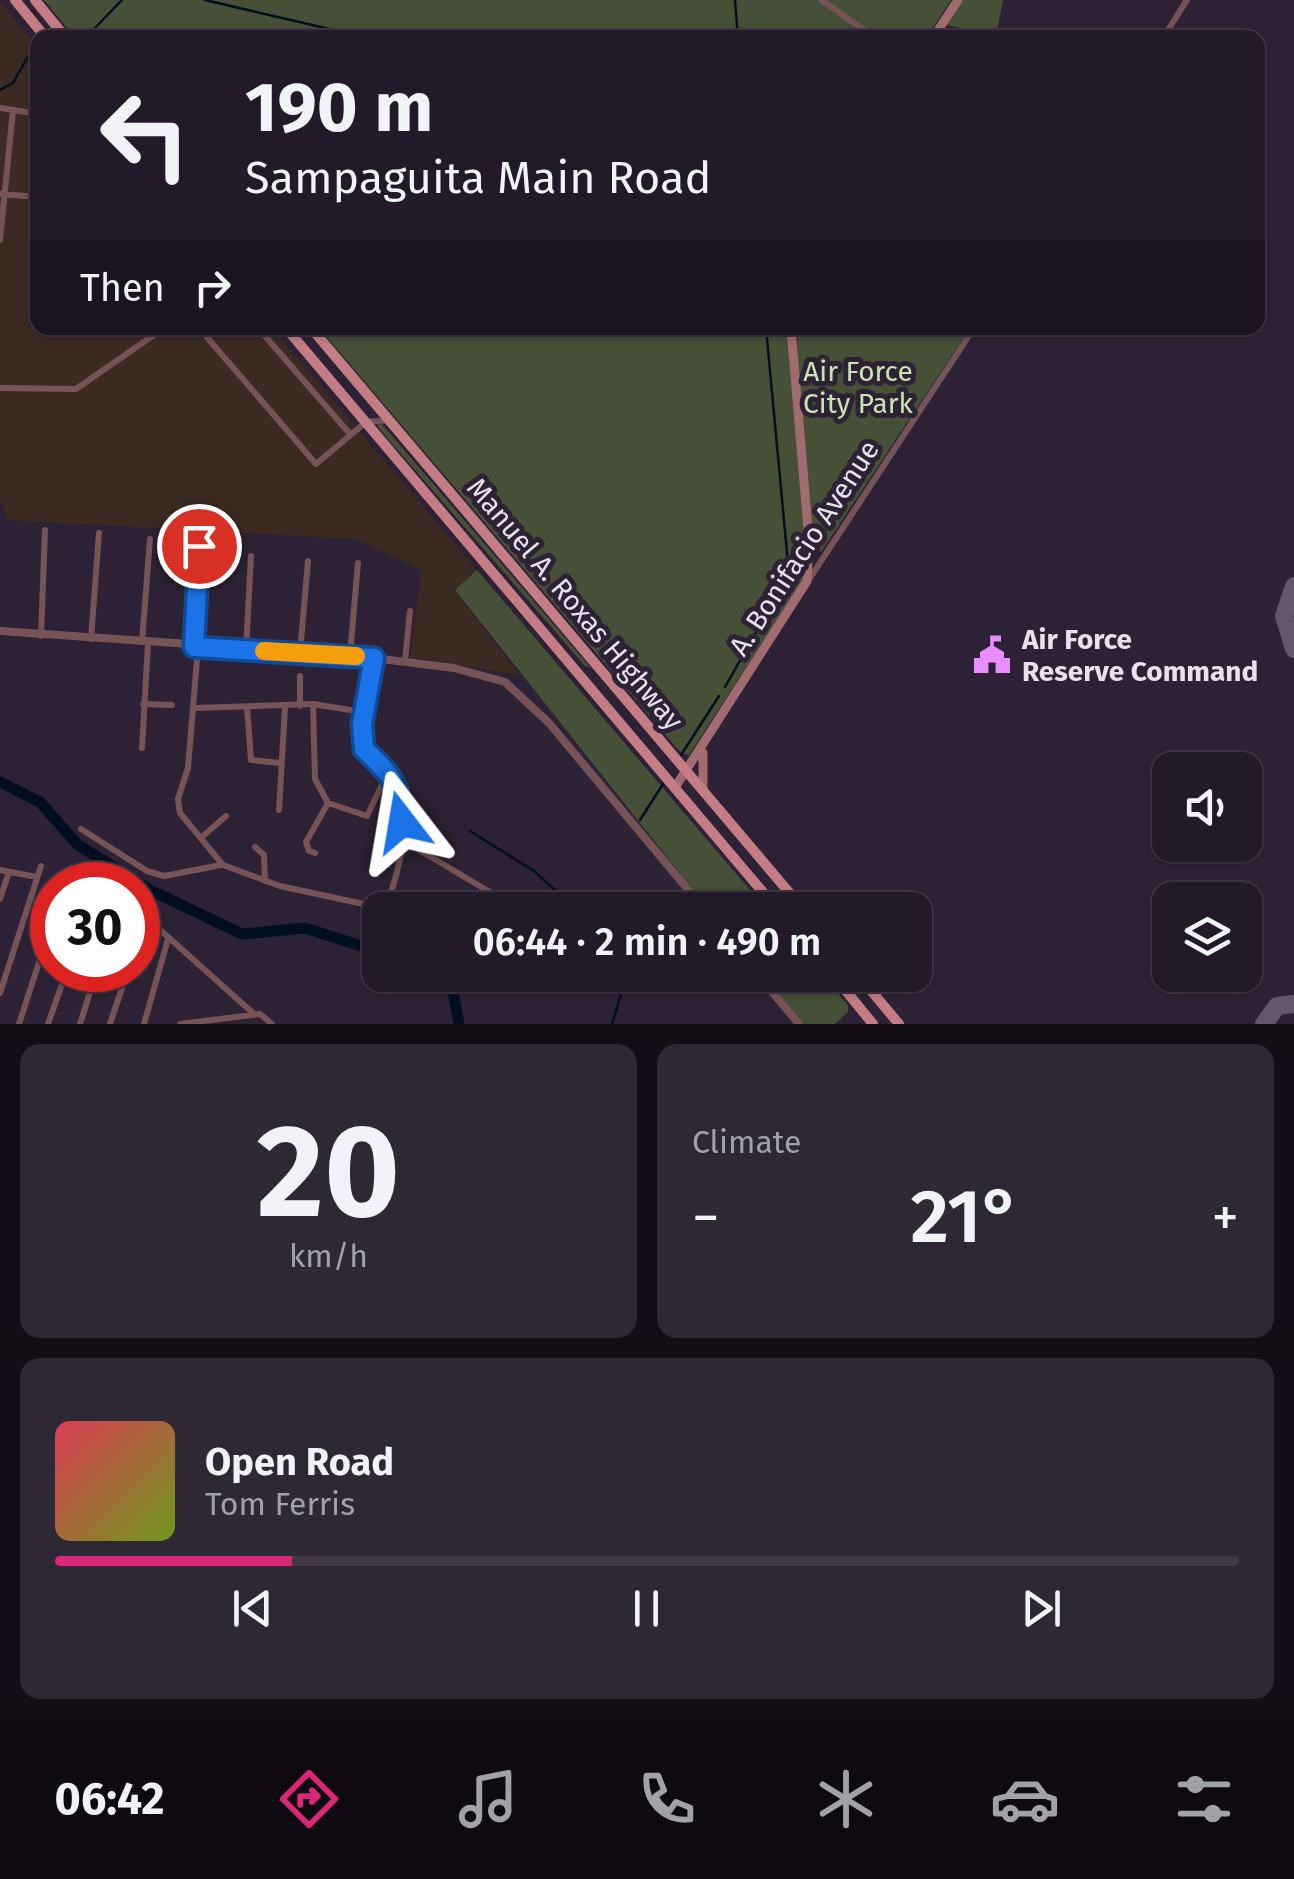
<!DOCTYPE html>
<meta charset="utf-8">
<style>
:root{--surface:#221a28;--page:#2e2734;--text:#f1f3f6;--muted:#a2a1a8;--line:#3f3845;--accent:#db2777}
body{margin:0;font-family:"Fira Sans",sans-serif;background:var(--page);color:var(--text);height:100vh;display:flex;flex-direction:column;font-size:38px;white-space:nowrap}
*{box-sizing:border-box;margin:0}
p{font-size:32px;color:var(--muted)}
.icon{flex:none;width:55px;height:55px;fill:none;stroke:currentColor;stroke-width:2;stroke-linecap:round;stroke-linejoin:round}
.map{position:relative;height:1024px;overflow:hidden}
.details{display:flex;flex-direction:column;gap:20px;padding:20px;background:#130e16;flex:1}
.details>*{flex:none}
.top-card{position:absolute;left:30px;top:30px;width:1235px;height:305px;border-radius:20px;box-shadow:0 2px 8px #0004,0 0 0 2px var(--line);background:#221a28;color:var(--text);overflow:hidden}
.buttons{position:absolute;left:1152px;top:752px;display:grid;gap:20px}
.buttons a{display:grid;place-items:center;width:110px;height:110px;border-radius:20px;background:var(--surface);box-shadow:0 2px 8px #0004,0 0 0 2px var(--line);font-size:50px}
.speed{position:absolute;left:30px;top:862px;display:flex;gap:20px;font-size:50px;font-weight:700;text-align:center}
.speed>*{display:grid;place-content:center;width:130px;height:130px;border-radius:50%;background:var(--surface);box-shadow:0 2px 8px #0004,0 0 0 2px var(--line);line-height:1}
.speed .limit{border:15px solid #d22;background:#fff;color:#111}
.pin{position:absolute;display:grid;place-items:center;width:85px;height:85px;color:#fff;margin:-42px;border:5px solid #fff;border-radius:50%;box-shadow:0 2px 10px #0007}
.me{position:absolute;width:110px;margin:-55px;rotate:346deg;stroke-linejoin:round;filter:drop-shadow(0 0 8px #0008)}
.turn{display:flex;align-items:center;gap:35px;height:210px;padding:0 50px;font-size:45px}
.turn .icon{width:130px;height:130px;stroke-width:2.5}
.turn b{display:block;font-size:70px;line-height:85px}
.then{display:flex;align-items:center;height:95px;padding:0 50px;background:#0003;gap:20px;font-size:38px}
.big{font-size:75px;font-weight:600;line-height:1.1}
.details .widget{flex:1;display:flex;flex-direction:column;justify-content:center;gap:15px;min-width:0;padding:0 35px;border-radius:20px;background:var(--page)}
.details .dial{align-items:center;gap:0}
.dial b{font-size:130px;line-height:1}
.song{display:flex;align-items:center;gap:30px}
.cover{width:120px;height:120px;border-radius:15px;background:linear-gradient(135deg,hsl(350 70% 55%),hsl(80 70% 35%))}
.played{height:10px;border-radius:5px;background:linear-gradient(90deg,var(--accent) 20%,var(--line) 20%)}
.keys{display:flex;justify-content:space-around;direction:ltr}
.heat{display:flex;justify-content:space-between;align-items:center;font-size:55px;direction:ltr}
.details .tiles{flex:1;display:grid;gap:20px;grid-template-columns:1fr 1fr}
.widget:last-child{grid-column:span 2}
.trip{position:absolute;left:362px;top:892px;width:570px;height:100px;border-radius:20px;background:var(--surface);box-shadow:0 2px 8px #0004,0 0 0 2px var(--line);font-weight:600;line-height:100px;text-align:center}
.tab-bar{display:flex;height:160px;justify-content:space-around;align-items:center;background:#0e0a10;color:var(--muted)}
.tab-bar .icon{width:70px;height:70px}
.tab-bar .on{color:var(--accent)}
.tab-bar b{font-size:45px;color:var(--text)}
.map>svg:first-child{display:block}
.industrial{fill:#3b2a21}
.green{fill:#455037}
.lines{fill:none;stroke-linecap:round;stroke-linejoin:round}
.stream{stroke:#000f20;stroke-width:2.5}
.river{stroke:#000f20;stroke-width:11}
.taxiway{stroke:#62586a;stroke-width:18}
.minor{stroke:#765356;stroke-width:6}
.tertiary{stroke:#765356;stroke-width:8}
.secondary{stroke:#a26b70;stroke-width:9}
.primary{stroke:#c47d84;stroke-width:10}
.route-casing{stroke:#114b97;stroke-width:25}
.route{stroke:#1a73e8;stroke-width:18}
.slow{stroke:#f59e0b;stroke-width:18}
.labels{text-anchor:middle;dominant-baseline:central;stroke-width:10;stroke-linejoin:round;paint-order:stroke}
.park-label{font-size:28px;fill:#cbe3af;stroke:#2d2235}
.street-label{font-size:28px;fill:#e9e1ee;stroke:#2d2235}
.poi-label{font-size:28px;font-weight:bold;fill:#e9e1ee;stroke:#2d2235;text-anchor:start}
</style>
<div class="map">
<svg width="1294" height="1024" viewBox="0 0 1294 1024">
<rect width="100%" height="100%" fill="#2d2235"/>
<path class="industrial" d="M0,1L37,48L38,328H272L477,570L455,591L519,675L410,657L422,571L356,539L8,520L0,499Z"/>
<path class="green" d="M44,0H951L926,38H75Z
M963,0H1003L996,36L947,25Z
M319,328H787L805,534L803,580L689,755L681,753Z
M797,328H970L821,552L814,544L799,431Z
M381,423L591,668L585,666L388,439L377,425Z
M477,570L767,910H709L455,590Z
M763,975H822L848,1005V1012L835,1024H804Z"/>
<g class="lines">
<path class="stream" d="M205,0L368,38
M735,0L738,38
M92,31L122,0
M0,90L13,83L34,46
M725,687L789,574L766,328
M681,755L719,696
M640,820L663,784
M470,831L534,871L577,910
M612,1024L627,975"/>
<path class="river" d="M0,782L40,802L77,844L148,889L242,934L305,928L380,952
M450,975L459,1024"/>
<path class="taxiway" d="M1294,586L1284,616L1294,649
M1264,1024L1277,1006L1294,1004"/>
<path class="minor" d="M821,0L876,38
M1163,38L1187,0
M0,108L38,114
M1,194L38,197
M0,240L13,110
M199,328L316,464L366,422L389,420
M258,328L350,434
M0,388L76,389L164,328
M808,581L974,328
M41,636L45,530
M91,639L99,533
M142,642L150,539
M194,646L199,546
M198,647L188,768L178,799L180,813L223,865L280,886L391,910
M246,650L251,556
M300,652L308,561
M350,655L358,563
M373,658L362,724L364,749C371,756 382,761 388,770C415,813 402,862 386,907
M405,661L410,611
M143,704L172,705
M313,704L315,779L328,803L367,816L388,772
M300,706V676
M247,707L251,760L280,763
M194,708L313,704L363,712
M142,748L148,643
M279,810L285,708
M81,829L147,871L164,876L221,865
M202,837L226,816
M404,841L500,898L502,910
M255,847L264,855L265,881
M315,853L309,851L306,842L328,803
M0,870L37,877
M65,885H71
M0,899L9,872
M138,910L254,1014
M138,943L146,919
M55,970L92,984
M0,993L41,866
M260,1014L272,1024
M19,1024L52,922
M48,1024L67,970
M80,1024L97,970
M110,1024L128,970
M144,1024L168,939
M180,1024L260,1014"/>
<path class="tertiary" d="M0,631L350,655L454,668L505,682L549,723L705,910
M758,975L799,1024"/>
<path class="secondary" d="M933,38L958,0
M676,786L807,581L809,541L791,328
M703,789V753"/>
<path class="primary" d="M15,0L46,38
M35,0L66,38
M286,328L778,910
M311,328L804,910
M833,975L873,1024
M858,975L899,1024"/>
</g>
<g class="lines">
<g class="route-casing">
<path id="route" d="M199,546L194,647L374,658L362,724L364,749C389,773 402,784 402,822"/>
</g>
<use href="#route" class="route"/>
<path class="slow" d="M264,651L356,656"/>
</g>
<defs>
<g id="civic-bare" transform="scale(3)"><path d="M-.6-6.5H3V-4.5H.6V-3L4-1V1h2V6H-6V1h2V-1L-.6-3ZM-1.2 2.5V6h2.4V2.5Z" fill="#e88eff" stroke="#2d2235" stroke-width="2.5" paint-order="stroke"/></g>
</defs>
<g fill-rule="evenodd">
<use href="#civic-bare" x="992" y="655"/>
</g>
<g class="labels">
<g class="park-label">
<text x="858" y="371">Air Force<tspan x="858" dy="32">City Park</tspan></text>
</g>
<g class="street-label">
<text transform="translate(804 548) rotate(-57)">A. Bonifacio Avenue</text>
<text transform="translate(575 604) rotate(50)">Manuel A. Roxas Highway</text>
</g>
<g class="poi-label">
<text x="1022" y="639">Air Force<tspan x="1022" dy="32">Reserve Command</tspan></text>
</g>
</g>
</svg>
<div class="buttons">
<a><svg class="icon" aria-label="sound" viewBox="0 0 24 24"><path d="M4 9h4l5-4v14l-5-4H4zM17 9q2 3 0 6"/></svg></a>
<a><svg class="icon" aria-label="layers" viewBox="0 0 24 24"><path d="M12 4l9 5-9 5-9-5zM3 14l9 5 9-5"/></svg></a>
</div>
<div class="speed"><div class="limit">30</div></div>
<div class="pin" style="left:199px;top:546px;background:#d93025"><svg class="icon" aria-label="arrive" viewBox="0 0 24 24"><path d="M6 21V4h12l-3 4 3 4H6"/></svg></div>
<svg class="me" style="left:402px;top:822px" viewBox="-20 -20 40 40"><path d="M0-17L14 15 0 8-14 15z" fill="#1a73e8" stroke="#fff" stroke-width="4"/></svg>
<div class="trip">06:44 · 2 min · 490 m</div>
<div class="top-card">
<div class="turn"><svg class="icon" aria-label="left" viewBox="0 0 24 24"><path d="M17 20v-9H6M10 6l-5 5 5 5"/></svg><div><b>190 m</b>Sampaguita Main Road</div></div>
<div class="then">Then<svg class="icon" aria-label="right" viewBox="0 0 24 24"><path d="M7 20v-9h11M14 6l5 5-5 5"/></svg></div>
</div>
</div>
<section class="details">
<div class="tiles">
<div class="widget dial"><b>20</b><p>km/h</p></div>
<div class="widget"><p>Climate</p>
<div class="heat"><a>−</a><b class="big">21°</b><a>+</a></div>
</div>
<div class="widget">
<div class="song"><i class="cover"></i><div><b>Open Road</b><p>Tom Ferris</p></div></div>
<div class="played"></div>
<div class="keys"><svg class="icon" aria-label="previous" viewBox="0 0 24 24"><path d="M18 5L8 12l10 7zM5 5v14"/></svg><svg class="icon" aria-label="pause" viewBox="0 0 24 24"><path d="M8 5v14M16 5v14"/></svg><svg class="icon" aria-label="next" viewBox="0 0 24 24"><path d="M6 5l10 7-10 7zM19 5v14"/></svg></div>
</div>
</div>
</section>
<nav class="tab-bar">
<b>06:42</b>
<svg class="icon on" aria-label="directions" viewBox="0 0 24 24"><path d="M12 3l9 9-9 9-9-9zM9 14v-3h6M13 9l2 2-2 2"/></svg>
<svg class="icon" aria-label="music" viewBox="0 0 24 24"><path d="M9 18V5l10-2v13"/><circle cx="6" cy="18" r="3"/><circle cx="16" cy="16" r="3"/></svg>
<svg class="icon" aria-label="phone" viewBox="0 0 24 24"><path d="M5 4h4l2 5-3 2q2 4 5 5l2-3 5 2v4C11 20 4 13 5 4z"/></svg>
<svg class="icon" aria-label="climate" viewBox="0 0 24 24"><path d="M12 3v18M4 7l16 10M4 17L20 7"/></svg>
<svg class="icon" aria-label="car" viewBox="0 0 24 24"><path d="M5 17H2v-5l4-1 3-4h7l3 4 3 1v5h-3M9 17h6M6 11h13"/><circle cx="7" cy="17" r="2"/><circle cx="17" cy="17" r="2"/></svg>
<svg class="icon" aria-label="filters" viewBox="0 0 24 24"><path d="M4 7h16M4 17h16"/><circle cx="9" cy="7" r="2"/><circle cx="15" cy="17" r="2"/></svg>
</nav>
